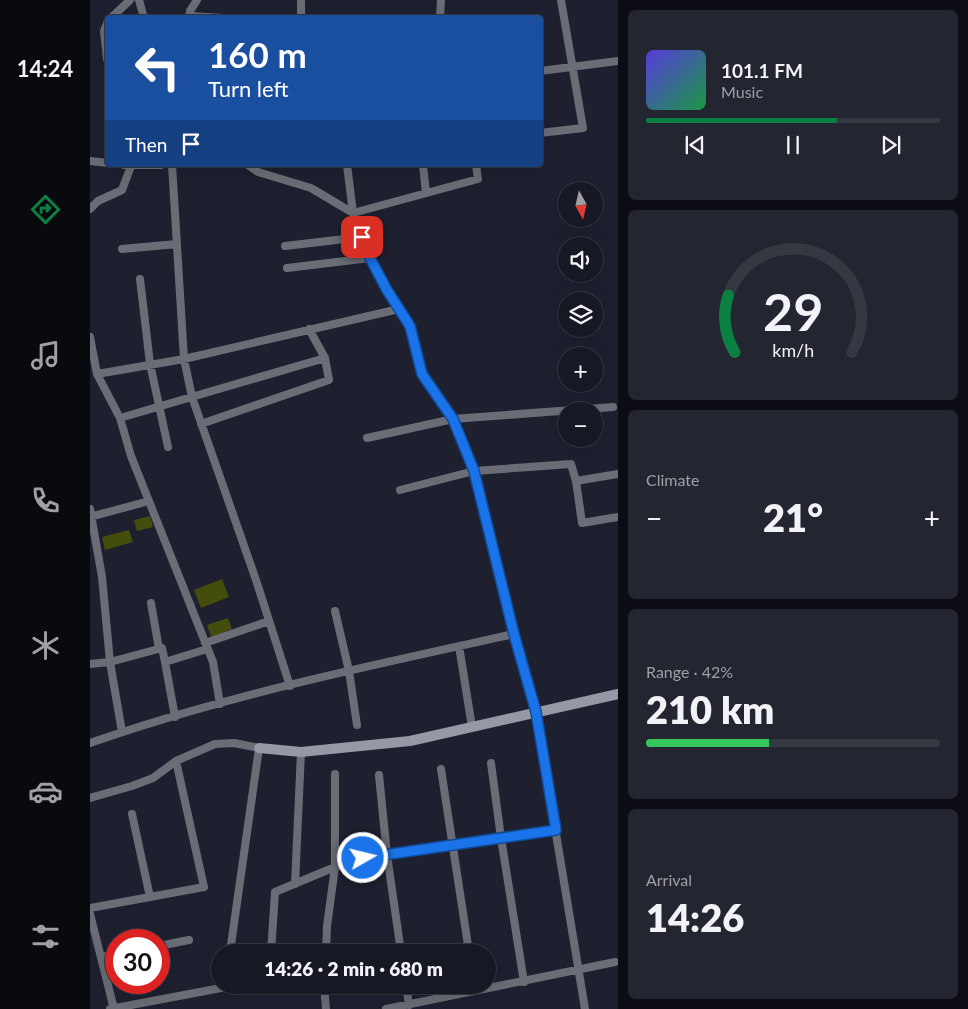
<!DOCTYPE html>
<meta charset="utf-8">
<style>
:root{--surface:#161824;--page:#232531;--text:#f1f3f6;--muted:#9ea0a6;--line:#353741;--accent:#0b8043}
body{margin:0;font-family:Lato,sans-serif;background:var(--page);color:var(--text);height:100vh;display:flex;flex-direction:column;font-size:19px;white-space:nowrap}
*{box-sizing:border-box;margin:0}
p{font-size:16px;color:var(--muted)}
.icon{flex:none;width:28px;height:28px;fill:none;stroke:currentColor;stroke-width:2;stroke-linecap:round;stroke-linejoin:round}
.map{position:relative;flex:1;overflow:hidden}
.side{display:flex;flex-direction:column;gap:10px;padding:10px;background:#0c0d14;width:350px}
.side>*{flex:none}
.hud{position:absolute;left:15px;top:15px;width:438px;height:152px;border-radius:5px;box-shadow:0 5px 20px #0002,0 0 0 1px var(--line);background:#1a4fa0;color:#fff;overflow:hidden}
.needle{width:32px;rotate:172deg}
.buttons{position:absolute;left:468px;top:182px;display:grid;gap:10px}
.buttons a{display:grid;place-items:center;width:45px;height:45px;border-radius:50%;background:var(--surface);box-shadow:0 5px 20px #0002,0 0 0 1px var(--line);font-size:25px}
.speed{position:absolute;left:15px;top:929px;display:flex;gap:10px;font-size:25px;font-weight:700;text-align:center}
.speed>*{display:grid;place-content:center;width:65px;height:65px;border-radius:50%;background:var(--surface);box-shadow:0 5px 20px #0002,0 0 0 1px var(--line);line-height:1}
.speed .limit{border:8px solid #d22;background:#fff;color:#111}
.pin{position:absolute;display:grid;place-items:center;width:42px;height:42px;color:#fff;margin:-21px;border-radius:10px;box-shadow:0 2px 8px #0006}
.me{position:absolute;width:55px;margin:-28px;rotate:82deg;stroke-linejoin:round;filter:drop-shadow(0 0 4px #0008)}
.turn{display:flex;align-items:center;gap:18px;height:105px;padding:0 20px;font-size:22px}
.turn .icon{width:65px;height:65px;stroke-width:2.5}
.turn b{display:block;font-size:35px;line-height:42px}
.then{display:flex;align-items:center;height:48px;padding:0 20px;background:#0003;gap:10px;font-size:19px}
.big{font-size:38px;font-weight:800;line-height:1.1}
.side .widget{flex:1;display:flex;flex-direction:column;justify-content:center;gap:8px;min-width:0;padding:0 18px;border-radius:8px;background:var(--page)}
.side .dial{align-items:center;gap:0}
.dial svg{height:130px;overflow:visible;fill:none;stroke:var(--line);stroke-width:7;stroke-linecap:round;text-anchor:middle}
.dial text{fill:var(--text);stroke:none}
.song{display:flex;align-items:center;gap:15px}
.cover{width:60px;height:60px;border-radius:8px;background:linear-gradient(135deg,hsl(250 70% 55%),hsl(140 70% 35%))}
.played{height:5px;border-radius:2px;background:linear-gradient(90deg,var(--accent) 65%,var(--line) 65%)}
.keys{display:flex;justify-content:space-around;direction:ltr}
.heat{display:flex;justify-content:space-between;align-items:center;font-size:28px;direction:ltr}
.charge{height:8px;border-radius:4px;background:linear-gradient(90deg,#34c759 42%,var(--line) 0)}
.trip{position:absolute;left:121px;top:944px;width:285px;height:50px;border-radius:25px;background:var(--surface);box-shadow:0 5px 20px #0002,0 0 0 1px var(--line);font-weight:800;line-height:50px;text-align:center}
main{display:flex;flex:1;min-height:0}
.dock{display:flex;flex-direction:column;width:90px;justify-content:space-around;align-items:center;background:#090a0e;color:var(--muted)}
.dock .icon{width:35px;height:35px}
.dock .on{color:var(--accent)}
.dock b{font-size:22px;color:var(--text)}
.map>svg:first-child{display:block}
.building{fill:#454d0c}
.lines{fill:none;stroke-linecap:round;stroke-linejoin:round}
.street{stroke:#6b6d76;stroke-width:8}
.secondary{stroke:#9698a6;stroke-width:10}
.route-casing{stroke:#114b97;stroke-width:12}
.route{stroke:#1a73e8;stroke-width:9}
</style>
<main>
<nav class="dock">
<b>14:24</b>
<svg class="icon on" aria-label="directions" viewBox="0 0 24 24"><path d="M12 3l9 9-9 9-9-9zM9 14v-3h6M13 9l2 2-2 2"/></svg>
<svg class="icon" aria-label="music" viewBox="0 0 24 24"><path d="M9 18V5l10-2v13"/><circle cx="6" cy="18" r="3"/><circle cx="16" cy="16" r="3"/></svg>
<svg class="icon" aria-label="phone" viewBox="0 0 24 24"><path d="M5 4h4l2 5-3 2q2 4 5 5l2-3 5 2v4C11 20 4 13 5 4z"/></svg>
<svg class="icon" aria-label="climate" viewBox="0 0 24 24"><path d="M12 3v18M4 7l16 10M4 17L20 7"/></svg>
<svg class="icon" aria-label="car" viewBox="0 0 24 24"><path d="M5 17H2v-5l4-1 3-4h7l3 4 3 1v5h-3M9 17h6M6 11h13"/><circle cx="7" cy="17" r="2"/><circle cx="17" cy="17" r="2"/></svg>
<svg class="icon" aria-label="filters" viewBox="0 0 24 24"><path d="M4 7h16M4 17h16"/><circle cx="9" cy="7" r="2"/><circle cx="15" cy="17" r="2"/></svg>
</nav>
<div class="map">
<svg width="528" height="1009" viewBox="0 0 528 1009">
<rect width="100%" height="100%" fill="#1e2030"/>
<path class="building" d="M60,516L63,527L47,531L44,520Z
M39,530L43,542L15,550L12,537Z
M132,579L139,597L111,608L104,590Z
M138,618L142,629L121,637L117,625Z"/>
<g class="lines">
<path class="street" d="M49,0L54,18
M100,16L134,18
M21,18L40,0
M99,18L100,11L107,0
M211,18V0
M350,18L351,0
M17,59L14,31L18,21
M450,71L528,61
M450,133L493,128L471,0
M0,161L18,163
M34,165H71
M82,165L94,359L102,397L166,580L200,686
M158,165L168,172L221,188L263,213L388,179L386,165
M257,165L263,213L280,258L297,291L320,326L332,374L363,419L384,471L424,634L446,713L495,1009
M333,165L336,193
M0,209L8,201L32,190L41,166
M195,246L272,237
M32,249L87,244
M197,268L280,258
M50,279L60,364L78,447
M0,337L7,374L30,418L41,456L123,662L130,704
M7,374L94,359L309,309
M30,418L235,358L219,329
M111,424L239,380L235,358
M277,438L363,419L523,407
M486,481L528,474
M310,490L384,471L481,464L486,481L492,523L528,517
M0,509L12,577L20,662L32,732
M0,517L59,501
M61,603L69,649
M245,611L259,671L267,725
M115,643L179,621
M369,646L382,727
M75,662L85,717
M0,664L20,662L72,648L75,662L117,649
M0,743C137,695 283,665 424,634
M401,763L411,838L434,982
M351,769L379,952
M289,775L297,855L311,952
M0,798L42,786L63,778L86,761L125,744L144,743L169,748L140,952
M42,814L60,897
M205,884L211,752
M0,908L114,887L86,761
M0,914L24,1009
M69,946L99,940
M181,952L185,892L245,867L273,858L466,831
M236,952L237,926L245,867V774
M11,957L26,954
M234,985L236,1009
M316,985L319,1005
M20,1009L147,985
M296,1009L525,962"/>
<path class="secondary" d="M169,748L211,752L320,741L528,694"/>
</g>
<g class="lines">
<g class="route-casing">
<path id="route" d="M272,237L280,258L297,290L320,326L332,374L363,419L384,471L424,634L446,712L466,830L273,858"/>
</g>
<use href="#route" class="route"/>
</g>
</svg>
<div class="buttons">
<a><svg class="needle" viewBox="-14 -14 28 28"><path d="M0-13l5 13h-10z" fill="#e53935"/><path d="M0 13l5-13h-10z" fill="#9ea0a6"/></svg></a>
<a><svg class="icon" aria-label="sound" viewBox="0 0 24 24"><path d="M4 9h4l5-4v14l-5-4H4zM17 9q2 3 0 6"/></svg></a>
<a><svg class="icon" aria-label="layers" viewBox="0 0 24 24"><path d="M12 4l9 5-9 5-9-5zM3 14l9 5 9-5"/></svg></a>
<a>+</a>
<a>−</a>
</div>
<div class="speed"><div class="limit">30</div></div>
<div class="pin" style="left:272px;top:237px;background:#d93025"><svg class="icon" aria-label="arrive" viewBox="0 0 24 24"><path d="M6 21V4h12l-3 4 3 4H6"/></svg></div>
<svg class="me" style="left:273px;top:858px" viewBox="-20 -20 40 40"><circle r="17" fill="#1a73e8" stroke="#fff" stroke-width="3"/><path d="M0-11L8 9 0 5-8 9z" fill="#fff"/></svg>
<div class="trip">14:26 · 2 min · 680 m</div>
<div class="hud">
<div class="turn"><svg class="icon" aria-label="left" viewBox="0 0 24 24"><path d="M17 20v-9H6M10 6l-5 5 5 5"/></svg><div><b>160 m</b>Turn left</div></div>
<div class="then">Then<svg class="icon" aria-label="arrive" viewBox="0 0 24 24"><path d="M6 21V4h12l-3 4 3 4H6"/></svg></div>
</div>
</div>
<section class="side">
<div class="widget">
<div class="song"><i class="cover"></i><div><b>101.1 FM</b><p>Music</p></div></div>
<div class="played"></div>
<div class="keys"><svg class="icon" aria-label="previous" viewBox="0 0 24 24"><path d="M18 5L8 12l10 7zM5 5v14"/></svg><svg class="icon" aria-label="pause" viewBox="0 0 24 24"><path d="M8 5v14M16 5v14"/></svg><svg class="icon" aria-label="next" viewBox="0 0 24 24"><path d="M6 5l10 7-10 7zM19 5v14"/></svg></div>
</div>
<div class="widget dial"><svg viewBox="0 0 100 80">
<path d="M14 69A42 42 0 1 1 86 69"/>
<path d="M14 69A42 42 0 0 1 10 34" stroke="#0b8043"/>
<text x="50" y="56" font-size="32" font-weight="700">29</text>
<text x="50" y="72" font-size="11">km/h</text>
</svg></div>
<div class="widget"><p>Climate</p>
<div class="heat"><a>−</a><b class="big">21°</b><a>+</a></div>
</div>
<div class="widget"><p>Range · 42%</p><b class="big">210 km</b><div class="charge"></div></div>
<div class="widget"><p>Arrival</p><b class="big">14:26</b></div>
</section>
</main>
